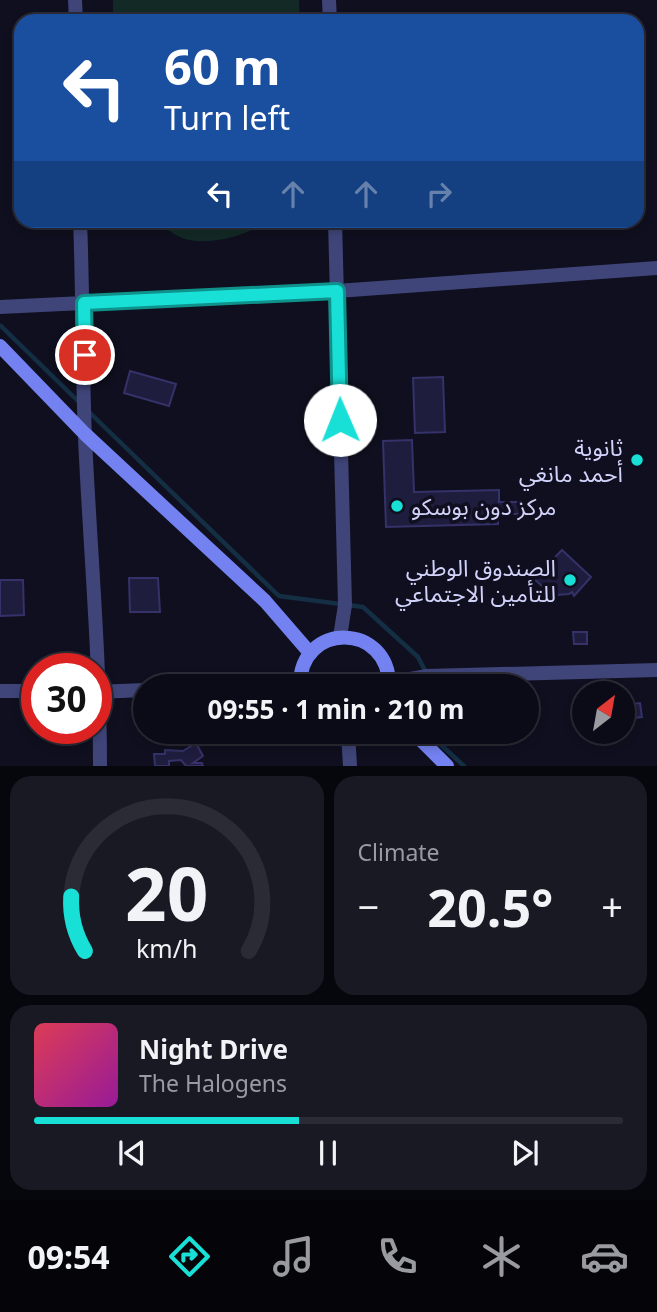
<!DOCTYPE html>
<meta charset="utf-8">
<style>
:root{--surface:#0b0b17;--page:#191924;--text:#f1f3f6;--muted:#9a9ba1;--line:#2b2b36;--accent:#18e0d7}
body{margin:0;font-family:"Noto Sans","Noto Sans Arabic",sans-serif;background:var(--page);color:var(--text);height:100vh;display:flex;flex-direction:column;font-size:26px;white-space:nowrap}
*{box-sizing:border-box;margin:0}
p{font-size:23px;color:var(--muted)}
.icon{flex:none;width:38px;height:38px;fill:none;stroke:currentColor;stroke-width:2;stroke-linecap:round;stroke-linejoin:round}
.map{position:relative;height:766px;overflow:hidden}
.drawer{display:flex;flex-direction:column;gap:10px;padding:10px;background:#06060d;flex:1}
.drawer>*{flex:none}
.hud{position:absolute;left:14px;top:14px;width:630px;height:214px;border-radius:21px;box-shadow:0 4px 10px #0003,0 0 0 2px var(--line);background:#1a4fa0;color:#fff;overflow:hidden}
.needle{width:46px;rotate:31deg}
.controls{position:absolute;left:572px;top:681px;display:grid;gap:14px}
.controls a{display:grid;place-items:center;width:63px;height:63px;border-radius:50%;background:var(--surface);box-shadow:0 4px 10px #0003,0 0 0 2px var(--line);font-size:35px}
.speed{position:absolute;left:21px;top:653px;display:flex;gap:14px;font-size:35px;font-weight:700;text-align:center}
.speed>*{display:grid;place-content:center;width:91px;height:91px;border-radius:50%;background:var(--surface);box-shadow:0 4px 10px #0003,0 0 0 2px var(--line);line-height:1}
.speed .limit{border:10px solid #d22;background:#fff;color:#111}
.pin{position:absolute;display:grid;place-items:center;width:60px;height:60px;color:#fff;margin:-30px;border:4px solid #fff;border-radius:50%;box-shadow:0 2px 7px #0007}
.me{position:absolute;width:77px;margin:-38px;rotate:359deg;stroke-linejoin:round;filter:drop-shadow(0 0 5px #0008)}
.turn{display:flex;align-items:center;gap:24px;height:147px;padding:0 35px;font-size:32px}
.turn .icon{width:91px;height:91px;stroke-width:2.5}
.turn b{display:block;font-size:49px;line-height:60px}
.lanes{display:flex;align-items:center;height:66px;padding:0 35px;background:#0003;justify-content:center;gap:35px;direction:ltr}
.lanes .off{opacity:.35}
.big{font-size:52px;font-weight:700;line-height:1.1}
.drawer .widget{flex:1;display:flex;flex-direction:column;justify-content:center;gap:10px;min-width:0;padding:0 24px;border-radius:21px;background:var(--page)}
.drawer .dial{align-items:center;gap:0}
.dial svg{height:182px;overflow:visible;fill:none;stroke:var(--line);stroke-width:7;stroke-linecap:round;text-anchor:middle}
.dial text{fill:var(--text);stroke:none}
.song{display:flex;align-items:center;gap:21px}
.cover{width:84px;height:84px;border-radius:10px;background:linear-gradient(135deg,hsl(350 70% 55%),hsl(300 70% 35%))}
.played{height:7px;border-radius:4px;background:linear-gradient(90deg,var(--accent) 45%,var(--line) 45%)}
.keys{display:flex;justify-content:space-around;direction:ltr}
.heat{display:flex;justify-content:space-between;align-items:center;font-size:38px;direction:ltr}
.drawer .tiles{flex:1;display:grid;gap:10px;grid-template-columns:1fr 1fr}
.widget:last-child{grid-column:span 2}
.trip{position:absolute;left:133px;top:674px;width:406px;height:70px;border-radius:35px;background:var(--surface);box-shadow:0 4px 10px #0003,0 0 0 2px var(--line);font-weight:700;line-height:70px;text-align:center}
.tab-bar{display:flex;height:112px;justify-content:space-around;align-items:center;background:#040409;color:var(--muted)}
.tab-bar .icon{width:49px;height:49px}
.tab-bar .active{color:var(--accent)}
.tab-bar b{font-size:32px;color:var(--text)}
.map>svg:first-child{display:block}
.green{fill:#132925}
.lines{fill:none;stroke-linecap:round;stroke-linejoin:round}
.stream{stroke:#142e44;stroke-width:4.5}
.building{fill:#1f1d3e;stroke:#343268;stroke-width:2}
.street{stroke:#3f4579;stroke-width:14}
.secondary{stroke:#7382f0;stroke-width:14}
.route-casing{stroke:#10928c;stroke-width:18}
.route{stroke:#18e0d7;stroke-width:12}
.poi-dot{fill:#18e0d7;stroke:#0f0f1f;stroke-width:2.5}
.labels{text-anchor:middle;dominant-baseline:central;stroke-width:7;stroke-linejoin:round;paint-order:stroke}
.poi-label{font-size:23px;fill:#d2d3fa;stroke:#0f0f1f;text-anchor:end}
</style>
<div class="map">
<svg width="657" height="766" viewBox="0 0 657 766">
<rect width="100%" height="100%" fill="#0f0f1f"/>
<path class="green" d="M113,0H299L300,21H113Z
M155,221H268C248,235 213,245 189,240C176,237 165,228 155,221Z"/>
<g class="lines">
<path class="stream" d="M1,326L80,403
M89,412L279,596L363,607L418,657L433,686
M427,732L464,766"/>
</g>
<path class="building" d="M510,15L535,16V21H510Z
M130,371L176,384L169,406L124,393Z
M443,377L445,432L415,433L413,378Z
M412,440L414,492L499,490V502H521V514H498V524L386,527L383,441Z
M562,550L591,577L574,596L572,592L569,594L557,595L555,592L552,595L534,579Z
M129,578H158L160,612H130Z
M0,580H23L24,615L0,616Z
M573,632H587V644H574Z
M640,703L642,717L623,719V705Z
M196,743L203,756L193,763H202L203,766H186L181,760L169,761V766H155L154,754H165V750L183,751Z"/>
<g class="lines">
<path class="street" d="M75,0L76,21
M329,0L330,21
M80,220C83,293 82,365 85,438C90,547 100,656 100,766
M335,220L345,605L340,637
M0,307L337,291L657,268
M389,683L427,676L657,670
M219,686L299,685
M0,691H37
M96,692L145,690
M348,732L350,766"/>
<path class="secondary" d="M0,346L85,434L265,601L310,653
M300,686C299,621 390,622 389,686
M398,732L421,740
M417,732L421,740L447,766"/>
</g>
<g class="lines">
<g class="route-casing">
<path id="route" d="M85,355L84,303L337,291L340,420"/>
</g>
<use href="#route" class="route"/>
</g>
<g class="poi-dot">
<circle cx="637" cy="460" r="7"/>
<circle cx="397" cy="506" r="7"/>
<circle cx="570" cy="580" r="7"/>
</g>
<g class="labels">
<g class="poi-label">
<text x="623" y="447">ثانوية<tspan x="623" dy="26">أحمد مانغي</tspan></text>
<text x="411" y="506" text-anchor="start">مركز دون بوسكو</text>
<text x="556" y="567">الصندوق الوطني<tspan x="556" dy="26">للتأمين الاجتماعي</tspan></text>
</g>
</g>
</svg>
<div class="controls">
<a><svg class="needle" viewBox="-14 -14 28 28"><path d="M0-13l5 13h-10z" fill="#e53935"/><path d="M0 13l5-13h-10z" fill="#9a9ba1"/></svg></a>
</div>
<div class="speed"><div class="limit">30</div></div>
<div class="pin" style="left:85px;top:355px;background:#d93025"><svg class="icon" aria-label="arrive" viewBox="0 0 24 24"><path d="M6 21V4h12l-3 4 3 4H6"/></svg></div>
<svg class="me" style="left:340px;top:420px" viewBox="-20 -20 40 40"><circle r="19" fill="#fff"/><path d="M0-13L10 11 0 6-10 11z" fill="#18e0d7"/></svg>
<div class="trip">09:55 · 1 min · 210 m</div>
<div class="hud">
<div class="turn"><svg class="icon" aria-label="left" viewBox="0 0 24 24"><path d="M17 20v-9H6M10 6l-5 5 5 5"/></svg><div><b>60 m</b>Turn left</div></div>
<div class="lanes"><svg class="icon" aria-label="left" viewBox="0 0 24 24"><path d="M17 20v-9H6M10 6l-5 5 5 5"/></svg><svg class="icon off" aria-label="ahead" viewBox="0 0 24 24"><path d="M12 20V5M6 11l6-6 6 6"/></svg><svg class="icon off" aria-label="ahead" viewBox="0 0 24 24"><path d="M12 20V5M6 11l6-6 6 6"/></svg><svg class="icon off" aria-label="right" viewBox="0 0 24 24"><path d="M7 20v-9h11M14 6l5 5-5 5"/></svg></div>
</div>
</div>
<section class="drawer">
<div class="tiles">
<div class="widget dial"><svg viewBox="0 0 100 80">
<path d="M14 69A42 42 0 1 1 86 69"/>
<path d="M14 69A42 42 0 0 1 8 45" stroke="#18e0d7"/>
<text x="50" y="56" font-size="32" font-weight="700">20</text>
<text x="50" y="72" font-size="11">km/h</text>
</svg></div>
<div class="widget"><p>Climate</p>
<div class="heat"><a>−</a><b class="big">20.5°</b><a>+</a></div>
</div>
<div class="widget">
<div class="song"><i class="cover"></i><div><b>Night Drive</b><p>The Halogens</p></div></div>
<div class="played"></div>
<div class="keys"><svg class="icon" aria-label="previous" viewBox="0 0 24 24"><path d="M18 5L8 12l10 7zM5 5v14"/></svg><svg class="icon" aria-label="pause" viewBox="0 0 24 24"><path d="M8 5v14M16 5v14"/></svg><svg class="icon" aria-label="next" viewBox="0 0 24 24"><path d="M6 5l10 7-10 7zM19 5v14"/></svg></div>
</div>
</div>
</section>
<nav class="tab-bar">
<b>09:54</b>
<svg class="icon active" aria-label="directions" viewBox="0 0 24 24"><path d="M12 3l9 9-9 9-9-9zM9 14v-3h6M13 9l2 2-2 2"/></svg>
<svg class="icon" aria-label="music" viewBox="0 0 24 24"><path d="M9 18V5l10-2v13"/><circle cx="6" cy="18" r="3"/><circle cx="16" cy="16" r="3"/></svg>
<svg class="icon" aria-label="phone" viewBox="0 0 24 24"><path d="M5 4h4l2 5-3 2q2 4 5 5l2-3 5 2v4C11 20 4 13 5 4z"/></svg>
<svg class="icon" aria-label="climate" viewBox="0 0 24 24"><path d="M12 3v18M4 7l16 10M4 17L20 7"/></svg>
<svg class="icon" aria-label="car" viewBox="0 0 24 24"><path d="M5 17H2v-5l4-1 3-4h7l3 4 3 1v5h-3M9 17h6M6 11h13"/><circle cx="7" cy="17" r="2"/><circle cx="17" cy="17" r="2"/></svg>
</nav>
